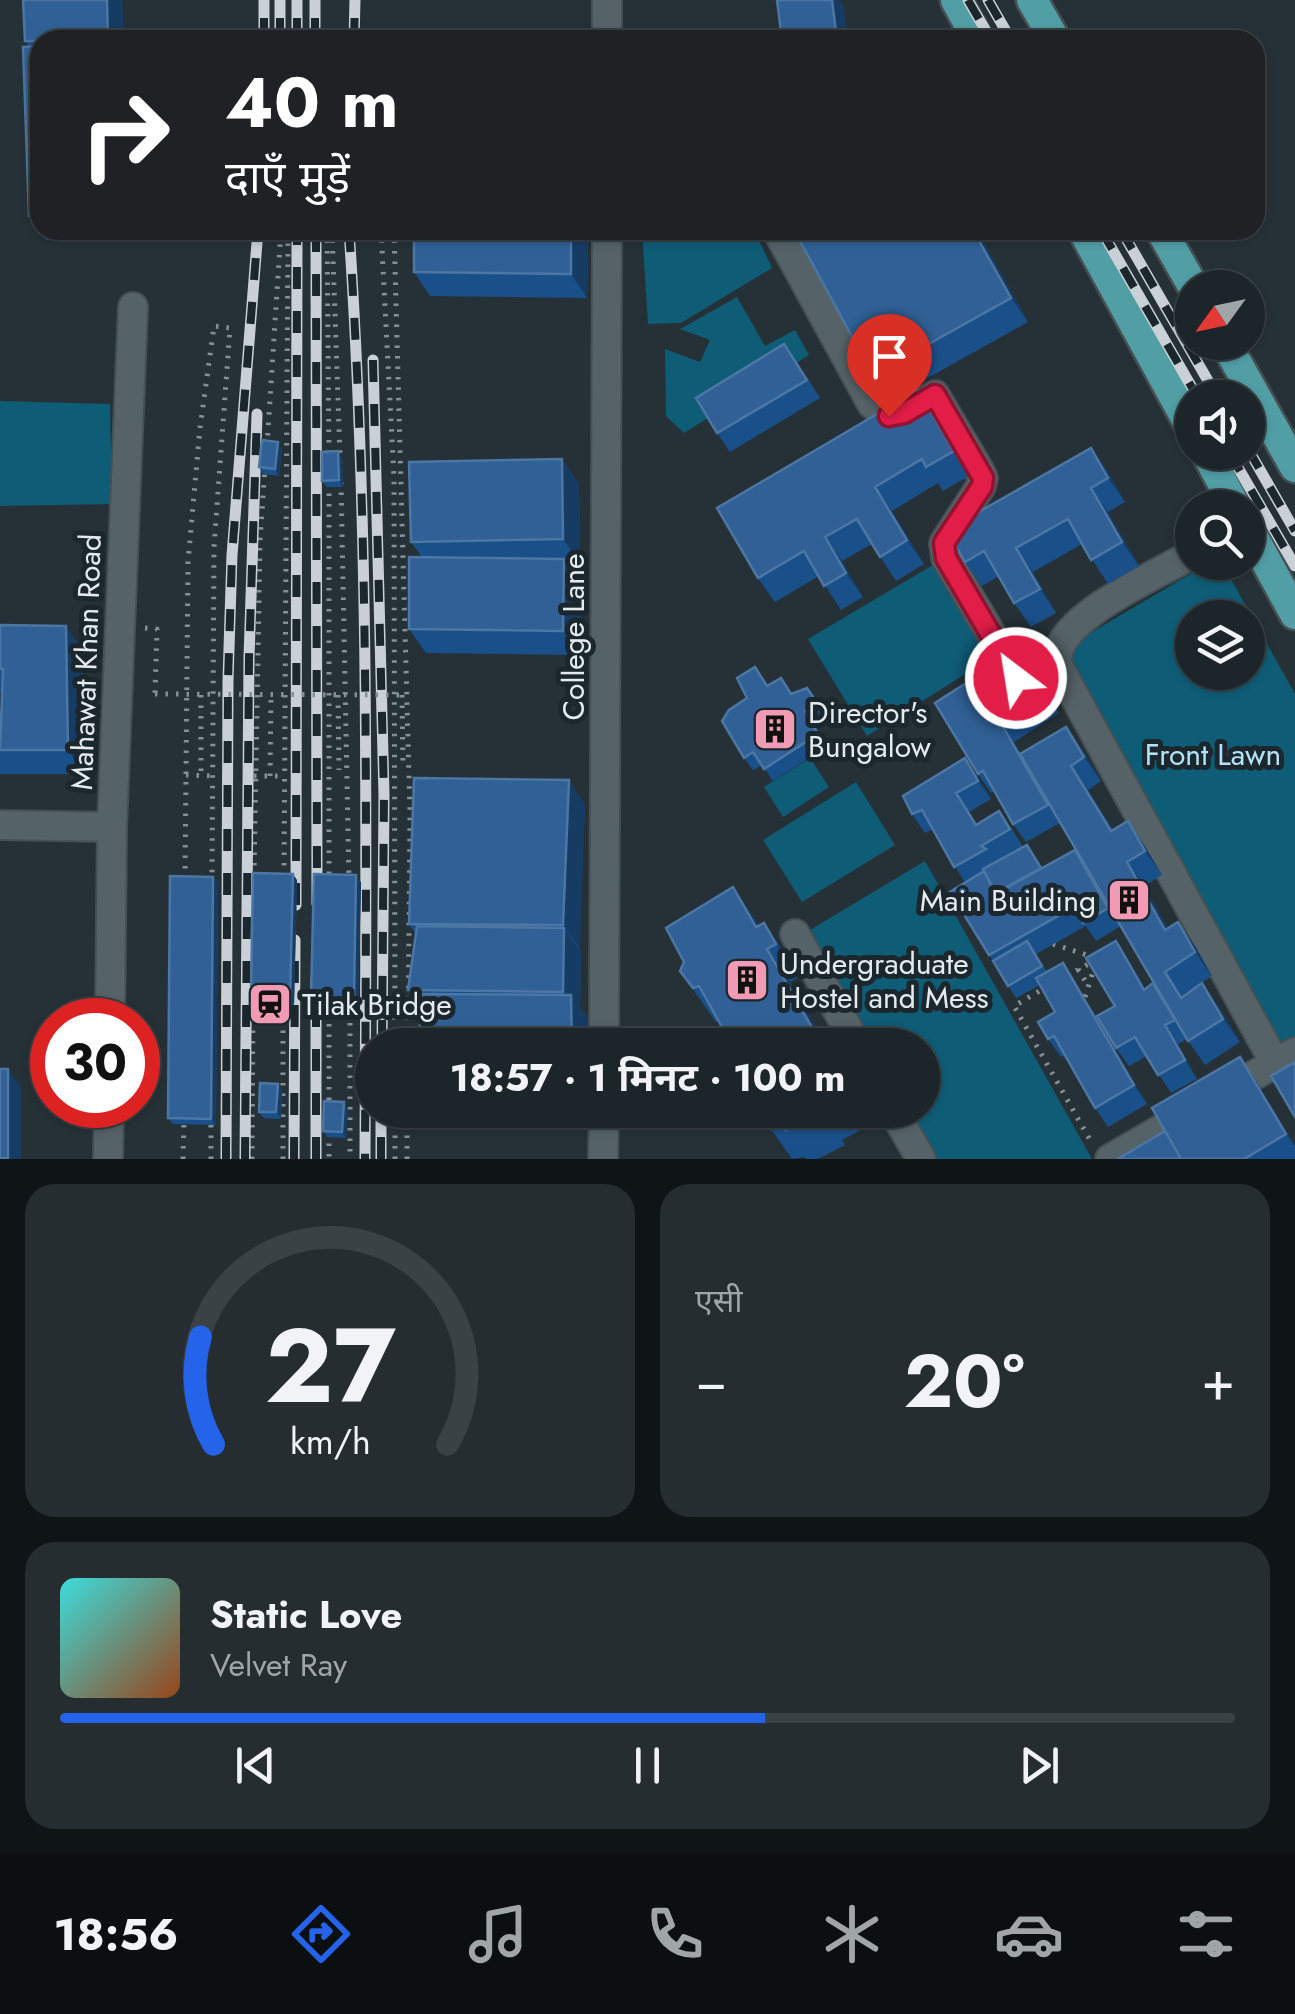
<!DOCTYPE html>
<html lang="hi">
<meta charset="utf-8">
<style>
:root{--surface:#1c2529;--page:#252d31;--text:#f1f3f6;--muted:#a0a5a8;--line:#3a4246;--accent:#2563eb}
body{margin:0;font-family:Jost,"Noto Sans Devanagari",sans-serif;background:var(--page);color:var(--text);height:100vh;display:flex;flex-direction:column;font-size:38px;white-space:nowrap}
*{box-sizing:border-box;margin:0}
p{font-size:32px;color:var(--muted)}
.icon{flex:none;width:55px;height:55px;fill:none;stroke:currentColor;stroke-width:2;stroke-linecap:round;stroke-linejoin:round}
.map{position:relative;height:1159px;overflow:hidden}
.side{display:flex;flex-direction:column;gap:25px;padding:25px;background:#0f1417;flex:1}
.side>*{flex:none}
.guide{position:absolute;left:30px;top:30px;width:1235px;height:210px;border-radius:30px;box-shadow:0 2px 8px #0004,0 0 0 2px var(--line);background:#202124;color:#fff;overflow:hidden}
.needle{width:65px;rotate:237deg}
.fabs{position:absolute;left:1175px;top:270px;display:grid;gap:20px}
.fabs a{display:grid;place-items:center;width:90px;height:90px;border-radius:50%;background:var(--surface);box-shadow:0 2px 8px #0004,0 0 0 2px var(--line);font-size:50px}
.speed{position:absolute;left:30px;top:998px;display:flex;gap:20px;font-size:50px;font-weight:700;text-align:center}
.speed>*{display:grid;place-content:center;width:130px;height:130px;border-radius:50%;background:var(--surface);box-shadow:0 2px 8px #0004,0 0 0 2px var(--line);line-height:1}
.speed .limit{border:15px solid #d22;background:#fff;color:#111}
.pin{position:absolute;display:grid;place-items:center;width:85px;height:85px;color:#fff;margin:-102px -42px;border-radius:50% 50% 50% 0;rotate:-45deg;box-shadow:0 0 10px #0007}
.pin .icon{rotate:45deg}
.me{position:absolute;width:110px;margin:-55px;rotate:329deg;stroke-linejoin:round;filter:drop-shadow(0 0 8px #0008)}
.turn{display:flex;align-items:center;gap:35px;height:210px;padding:0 30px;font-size:45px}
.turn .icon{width:130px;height:130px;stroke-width:2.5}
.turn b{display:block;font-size:70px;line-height:85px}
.big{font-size:75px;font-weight:700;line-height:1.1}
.side .widget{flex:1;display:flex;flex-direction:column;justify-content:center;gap:15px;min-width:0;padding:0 35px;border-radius:30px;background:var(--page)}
.side .dial{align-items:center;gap:0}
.dial svg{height:260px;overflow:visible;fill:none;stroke:var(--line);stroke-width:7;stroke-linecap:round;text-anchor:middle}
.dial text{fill:var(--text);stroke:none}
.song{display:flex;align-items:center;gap:30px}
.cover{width:120px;height:120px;border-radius:15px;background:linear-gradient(135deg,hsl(180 70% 55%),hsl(20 70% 35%))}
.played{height:10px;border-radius:5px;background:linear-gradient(90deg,var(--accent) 60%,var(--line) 60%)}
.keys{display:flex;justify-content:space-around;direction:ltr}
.heat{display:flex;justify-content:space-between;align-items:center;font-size:55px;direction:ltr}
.side .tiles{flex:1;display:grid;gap:25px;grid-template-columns:1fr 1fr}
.widget:last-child{grid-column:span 2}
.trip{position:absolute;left:355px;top:1028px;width:585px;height:100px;border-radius:50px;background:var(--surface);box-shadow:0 2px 8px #0004,0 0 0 2px var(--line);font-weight:700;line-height:100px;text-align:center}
.tabs{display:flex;height:160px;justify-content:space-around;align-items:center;background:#0b0f10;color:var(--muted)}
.tabs .icon{width:70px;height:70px}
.tabs .active{color:var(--accent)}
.tabs b{font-size:45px;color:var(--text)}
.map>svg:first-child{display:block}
.green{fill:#0f5c77;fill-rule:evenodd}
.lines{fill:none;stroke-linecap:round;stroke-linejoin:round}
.minor-casing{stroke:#465054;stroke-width:32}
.major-casing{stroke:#465054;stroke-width:35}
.path{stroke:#868f94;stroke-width:5;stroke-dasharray:2.5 8;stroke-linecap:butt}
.minor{stroke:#556268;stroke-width:28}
.major{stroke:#519ea5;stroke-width:30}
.rail-casing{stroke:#cad1d6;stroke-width:11}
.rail{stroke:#1c272d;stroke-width:8;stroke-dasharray:22;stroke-linecap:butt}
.path-bridge{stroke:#868f94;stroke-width:5;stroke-dasharray:2.5 8;stroke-linecap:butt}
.wall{fill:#1a508a}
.shaded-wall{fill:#163c64}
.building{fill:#306095;stroke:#4c76a3;stroke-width:2.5}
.route-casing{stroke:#92132f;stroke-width:25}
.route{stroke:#e11d48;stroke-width:18}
.labels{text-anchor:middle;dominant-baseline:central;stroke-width:10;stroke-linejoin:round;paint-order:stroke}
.street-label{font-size:30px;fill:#e4ebef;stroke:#1c272d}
.poi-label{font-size:30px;fill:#e4ebef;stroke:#1c272d;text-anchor:start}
.park-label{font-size:30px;fill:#b1e2f8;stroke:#1c272d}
</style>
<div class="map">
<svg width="1295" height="1159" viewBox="0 0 1295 1159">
<rect width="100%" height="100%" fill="#263137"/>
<path class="green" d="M642,230H754L772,268L681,323L648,324Z
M737,297L765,346L795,330L809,355L684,433L666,416L665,349L700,362L710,340L680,329Z
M0,401L110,404L112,504L0,506Z
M1209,563H1222L1295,694V1041L1283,1048L1067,657L1070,645ZM1192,618H1248V672H1192Z
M933,565L989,659L867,736L808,639Z
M810,758L829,787L783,817L764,787Z
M856,782L895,845L802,902L763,840Z
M925,861L1092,1159H937L928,1142L922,1145L902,1110H922V1045H867L805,933Z"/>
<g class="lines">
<g class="minor-casing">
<path id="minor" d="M607,0V40
M777,230L872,404L889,415L904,413L935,395L978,468L983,478L981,486L944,543L946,558L1017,677
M1185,558C1153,577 1047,622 1058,666L1275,1063L1295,1052
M0,825L112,827
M795,934L857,1045
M110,1020L112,827L133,307
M604,1045L607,230
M893,1110L921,1159
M108,1159L109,1105
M603,1159L604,1110
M1110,1159L1275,1063"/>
</g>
<g class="major-casing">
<path id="major" d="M956,0L978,40
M1032,0L1055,40
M1083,230L1192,429
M1161,230L1194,288
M1225,342L1295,467
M1206,452L1236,508
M1248,528L1295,614"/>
</g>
<path class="path" d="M327,230L329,457
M332,230L340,456
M381,230L394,478L395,1045
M394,230L410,813L408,1045
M267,446L281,230
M341,482L349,881
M329,483V877
M145,628L157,629L155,694
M201,695V776
M338,695L339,770
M402,695L403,768
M186,775L213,776
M254,776H284
M270,776L271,695
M254,876L260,541L265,467
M284,876L288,230
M185,879L188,562L200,428L214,326L230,328L214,547L212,881
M1053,944L1093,957
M1078,969L1089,987
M1067,976L1092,962
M1048,986L1014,1006L1093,1145
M1085,997L1095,965
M350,1002V1159
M329,1003V1107
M329,1133V1159
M183,1159L184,1120
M211,1159V1122
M252,1159L253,997
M283,1159V1002
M395,1159V1110
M407,1159V1110"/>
<use href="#minor" class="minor"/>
<use href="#major" class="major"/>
<g class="rail-casing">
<path id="rail" d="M968,0L991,40
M988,0L1011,40
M264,40V0
M280,40V0
M297,40V0
M315,40V0
M354,40L355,0
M316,230L317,904
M349,230C370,539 366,849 365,1159
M1101,230L1198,398
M1121,230L1218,398
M373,360L384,795L382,1045
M1248,449L1295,531
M1229,452L1295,566
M296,905L297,230
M226,1159L228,680L232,555L258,230
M245,1159L249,658L257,414
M294,1159L295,940
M316,1159V979
M381,1159V1110"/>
</g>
<use href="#rail" class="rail"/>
<path class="path-bridge" d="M155,694L402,695"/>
</g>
<path class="wall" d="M40,40V230H115V241L46,240L29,216V46L25,41Z
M414,230H588L587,298L430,296L414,272Z
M794,230H977L1028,322L890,399L873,375Z
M797,362L820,398L730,452L717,433Z
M934,414L971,475L943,491L938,483L892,511L924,564L896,581L872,544L842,561L863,597L841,610L819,576L775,602L758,578Z
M282,448L279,476L263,474L259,467Z
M1091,448L1108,472L1125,502L1108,512L1139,566L1108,584L1082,544L1033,572L1056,613L1031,627L1014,603L999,576L982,586L965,562Z
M338,451L342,457L343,487H327L322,481Z
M579,483L580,563H567L581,583L580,655L426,653L409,629L422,557L411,542Z
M0,625L83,650L85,774H0V712H2V693L0,692Z
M1024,658L1059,713L1014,742L1021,754L1083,751L1101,781L1088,790L1113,830L1128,821L1144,845L1162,875L1144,886L1168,929L1195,946L1212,976L1181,996L1219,1007L1240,1042L1205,1065L1187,1039L1178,1044L1197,1079L1171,1093L1147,1056L1129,1066L1116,1048L1115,1006L1116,941L1128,959L1145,989L1153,983L1121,926L1096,941L1086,926L1036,954L1047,972L1063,963L1075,982L1147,1104L1108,1127L1095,1108L1065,1055L1061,1057L1048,1039L1055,1012L1040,985L1016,998L950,892L965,883L933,829L925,833L912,814L978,777L991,799L969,812L977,825L1012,829L1023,847L1042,868L1082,861L1060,823L1026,842L1013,824L994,791L991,793L978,774L981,686Z
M767,686L792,694L807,688L826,717L814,723L826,747L773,781L762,765L753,770L744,758Z
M585,804L579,949L581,952L580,1008L588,1019L420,1007L408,990L416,934L409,924Z
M213,877L218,883L216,1125L173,1124L168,1118Z
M297,880L294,1005L255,1003L251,997Z
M361,882L358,1006L316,1005L311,999Z
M764,923L787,957L799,977L716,1022L680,971Z
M1256,1081L1295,1146V1159H1118Z
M278,1084L282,1090L281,1119L264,1118L259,1112Z
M348,1109L346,1138L327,1137L323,1131Z
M765,1110H873L878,1121L842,1140L845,1145L818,1159H806L805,1157L792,1159L771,1129Z"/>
<path class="shaded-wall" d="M107,0H123L124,40H108Z
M832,0H839L844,6L847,40H837Z
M108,230H115V241Z
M571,230H588L587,298L571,274Z
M973,230H977L1028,322L1011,298Z
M918,390L934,414L971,475L954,451Z
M278,442L282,448L279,476L275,469Z
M1091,448L1108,472L1125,502L1108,478Z
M338,451L342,457L343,487L339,480Z
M562,459L579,483L580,563L563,539Z
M875,487L892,511L924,564L907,540Z
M1091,488L1108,512L1139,566L1122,542Z
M825,537L842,561L863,597L846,573Z
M1016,548L1033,572L1056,613L1040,589Z
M564,559L581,583L580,655L563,631Z
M66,626L83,650L85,774L68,750Z
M1024,658L1037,677L1059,713L1046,695Z
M1001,723L1014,742L1060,823L1048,805Z
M1066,727L1083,751L1101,781L1084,757Z
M965,758L978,777L991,799L978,781Z
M1071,766L1088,790L1128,855L1111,831Z
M569,780L585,804L580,949L563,925Z
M1128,821L1144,845L1162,875L1145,851Z
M1127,862L1144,886L1182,954L1165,930Z
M293,874L297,880L294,1005L290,998Z
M356,875L361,882L358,1006L354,1000Z
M213,877L218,883L216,1125L211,1119Z
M733,887L757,921L771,946L756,927Z
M1178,922L1195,946L1212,976L1195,952Z
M764,923L787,957L799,977L776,944Z
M564,928L581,952L580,1008L588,1019V1045H572L571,1003L563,992Z
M1116,941L1128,959L1157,1009L1144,990Z
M767,949L791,983L826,1045H822Z
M1063,963L1075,982L1147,1104L1134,1085Z
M1202,983L1219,1007L1240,1042L1223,1019Z
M1165,1025L1178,1044L1197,1079L1185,1060Z
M1240,1057L1256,1081L1295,1147L1286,1134Z
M8,1069L21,1087V1159H9Z
M278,1084L282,1090L281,1119L276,1112Z
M344,1102L348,1109L346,1138L342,1132Z"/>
<path class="building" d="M23,0H107L108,40L25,41Z
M777,0H832L837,40H782Z
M40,46V216H29L23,47Z
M414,230H571V274L414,272Z
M794,230H973L1011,298L873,375Z
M784,344L807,380L717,433L696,398Z
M918,390L954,451L926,467L922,459L875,487L907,540L880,557L857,519L825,537L846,573L824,586L804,551L758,578L717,508Z
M262,440L278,442L275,469L259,467Z
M1091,448L1108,478L1091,488L1122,542L1091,560L1068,519L1016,548L1040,589L1014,603L984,551L965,562L947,530Z
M338,451L339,480L322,481V452Z
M562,459L563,539L411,542L409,462Z
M409,557L564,559L563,631L409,629Z
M0,625L66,626L68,750H0L3,669H0Z
M1024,658L1046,695L1001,723L1048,805L1013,824L983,771L978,774L935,703L974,678L980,687Z
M755,667L767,686L781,678L791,694L807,688L818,704L805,711L818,734L764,769L753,752L744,758L722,721L729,710L747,698L737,678Z
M1066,727L1084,757L1071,766L1111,831L1128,821L1145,851L1127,862L1165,930L1178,922L1195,952L1165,972L1181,998L1202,983L1223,1019L1188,1041L1020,754Z
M965,758L978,781L956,793L976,825L999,811L1010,829L981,846L986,849L954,867L922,810L912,814L903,796Z
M414,778L569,780L563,925L409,924Z
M1027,845L1041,868L996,893L983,869Z
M1075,850L1108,908L1083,923L1074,907L989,955L950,892L984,871L995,894Z
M253,873L293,874L290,998L251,997Z
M314,874L356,875L354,1000L311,999Z
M170,876L213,877L211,1119L168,1118Z
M733,887L756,927L764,923L776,944L767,949L822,1045H732L699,986L693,988L680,971L684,962L666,928Z
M417,926L564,928L563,992L408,990Z
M1027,941L1042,966L1008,986L993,961Z
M1116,941L1144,990L1153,983L1175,1020L1165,1025L1185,1060L1158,1075L1135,1037L1116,1048L1097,1016L1115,1006L1086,958Z
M1063,963L1134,1085L1095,1108L1054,1036L1048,1039L1038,1022L1055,1012L1036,978Z
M421,994L571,995L572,1045H419Z
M1240,1057L1286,1134L1244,1159H1181L1152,1108Z
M1295,1062V1117L1271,1076Z
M0,1069H8V1158H0Z
M260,1083L278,1084L276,1112H259Z
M324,1101L344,1102L342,1132L323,1131Z
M765,1110H820L821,1111L786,1130L782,1123L771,1129L760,1112Z
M1165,1131L1181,1159H1118Z"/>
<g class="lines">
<g class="route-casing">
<path id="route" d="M889,416L904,413L935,395L983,478L982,486L944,543L946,558L1016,678"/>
</g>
<use href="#route" class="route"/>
</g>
<defs>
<g id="building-square" transform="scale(2.25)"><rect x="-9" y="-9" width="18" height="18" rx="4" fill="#f09ab4" stroke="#1c272d"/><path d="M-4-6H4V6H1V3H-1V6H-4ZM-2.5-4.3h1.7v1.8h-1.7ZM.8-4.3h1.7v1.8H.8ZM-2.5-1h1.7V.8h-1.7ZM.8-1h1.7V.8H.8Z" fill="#111"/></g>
<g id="station-square" transform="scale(2.25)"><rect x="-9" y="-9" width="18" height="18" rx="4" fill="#f09ab4" stroke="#1c272d"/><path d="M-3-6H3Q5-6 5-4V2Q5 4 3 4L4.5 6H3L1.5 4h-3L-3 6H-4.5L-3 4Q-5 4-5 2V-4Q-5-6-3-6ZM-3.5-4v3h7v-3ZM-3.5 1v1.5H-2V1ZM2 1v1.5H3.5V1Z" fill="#111"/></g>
</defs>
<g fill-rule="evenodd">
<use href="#building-square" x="775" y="729"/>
<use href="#building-square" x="1129" y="900"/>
<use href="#building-square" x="747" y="980"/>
<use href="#station-square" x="270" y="1004"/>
</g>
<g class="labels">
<g class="street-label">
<text transform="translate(573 637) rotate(-90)">College Lane</text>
<text transform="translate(86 662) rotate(-88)">Mahawat Khan Road</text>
</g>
<g class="poi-label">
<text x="808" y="712">Director's<tspan x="808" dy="34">Bungalow</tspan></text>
<text x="1096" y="900" text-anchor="end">Main Building</text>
<text x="780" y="963">Undergraduate<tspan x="780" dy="34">Hostel and Mess</tspan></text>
<text x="302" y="1004">Tilak Bridge</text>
</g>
<g class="park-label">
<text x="1213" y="754">Front Lawn</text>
</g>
</g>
</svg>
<div class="fabs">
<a><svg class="needle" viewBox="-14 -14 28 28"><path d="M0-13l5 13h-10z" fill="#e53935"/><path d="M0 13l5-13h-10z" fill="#a0a5a8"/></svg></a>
<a><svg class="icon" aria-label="sound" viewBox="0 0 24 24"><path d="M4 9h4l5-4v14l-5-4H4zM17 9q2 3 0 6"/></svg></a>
<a><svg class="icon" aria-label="search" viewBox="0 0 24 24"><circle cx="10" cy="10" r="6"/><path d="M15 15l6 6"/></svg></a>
<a><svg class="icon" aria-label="layers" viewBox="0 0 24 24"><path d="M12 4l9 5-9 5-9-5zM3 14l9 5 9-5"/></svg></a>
</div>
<div class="speed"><div class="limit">30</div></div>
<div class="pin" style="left:889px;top:416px;background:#d93025"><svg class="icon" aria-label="arrive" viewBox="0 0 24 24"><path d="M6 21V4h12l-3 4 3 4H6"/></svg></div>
<svg class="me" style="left:1016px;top:678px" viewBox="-20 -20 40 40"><circle r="17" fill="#e11d48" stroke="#fff" stroke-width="3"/><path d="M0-11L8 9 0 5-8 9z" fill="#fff"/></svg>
<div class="trip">18:57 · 1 मिनट · 100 m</div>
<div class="guide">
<div class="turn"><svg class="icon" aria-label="right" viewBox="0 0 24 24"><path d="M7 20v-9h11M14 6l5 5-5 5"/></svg><div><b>40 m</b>दाएँ मुड़ें</div></div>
</div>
</div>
<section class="side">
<div class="tiles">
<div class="widget dial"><svg viewBox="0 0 100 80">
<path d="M14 69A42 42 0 1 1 86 69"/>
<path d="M14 69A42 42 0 0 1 10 36" stroke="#2563eb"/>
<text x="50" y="56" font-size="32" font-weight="700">27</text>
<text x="50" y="72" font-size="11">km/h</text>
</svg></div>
<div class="widget"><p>एसी</p>
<div class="heat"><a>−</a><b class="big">20°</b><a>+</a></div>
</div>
<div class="widget">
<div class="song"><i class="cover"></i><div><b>Static Love</b><p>Velvet Ray</p></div></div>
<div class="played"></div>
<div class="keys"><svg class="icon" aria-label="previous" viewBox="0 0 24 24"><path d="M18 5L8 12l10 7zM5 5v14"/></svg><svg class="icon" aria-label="pause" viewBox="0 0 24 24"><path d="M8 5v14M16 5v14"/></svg><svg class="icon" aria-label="next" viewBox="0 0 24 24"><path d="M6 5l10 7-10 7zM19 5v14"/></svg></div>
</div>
</div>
</section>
<nav class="tabs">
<b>18:56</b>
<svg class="icon active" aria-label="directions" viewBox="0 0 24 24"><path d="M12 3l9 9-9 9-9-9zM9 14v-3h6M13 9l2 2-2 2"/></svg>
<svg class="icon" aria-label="music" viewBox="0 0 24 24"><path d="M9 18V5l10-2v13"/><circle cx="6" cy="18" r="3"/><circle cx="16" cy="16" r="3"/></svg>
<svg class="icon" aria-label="phone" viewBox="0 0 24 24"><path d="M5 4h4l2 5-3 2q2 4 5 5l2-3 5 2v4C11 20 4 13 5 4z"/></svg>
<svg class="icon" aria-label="climate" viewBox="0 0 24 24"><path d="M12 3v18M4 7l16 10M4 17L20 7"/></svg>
<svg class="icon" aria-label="car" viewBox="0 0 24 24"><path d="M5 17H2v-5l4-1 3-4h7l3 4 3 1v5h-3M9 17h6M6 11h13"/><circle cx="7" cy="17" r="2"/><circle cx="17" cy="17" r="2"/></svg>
<svg class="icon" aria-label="filters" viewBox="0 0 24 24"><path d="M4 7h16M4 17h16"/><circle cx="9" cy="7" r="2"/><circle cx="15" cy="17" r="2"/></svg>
</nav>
